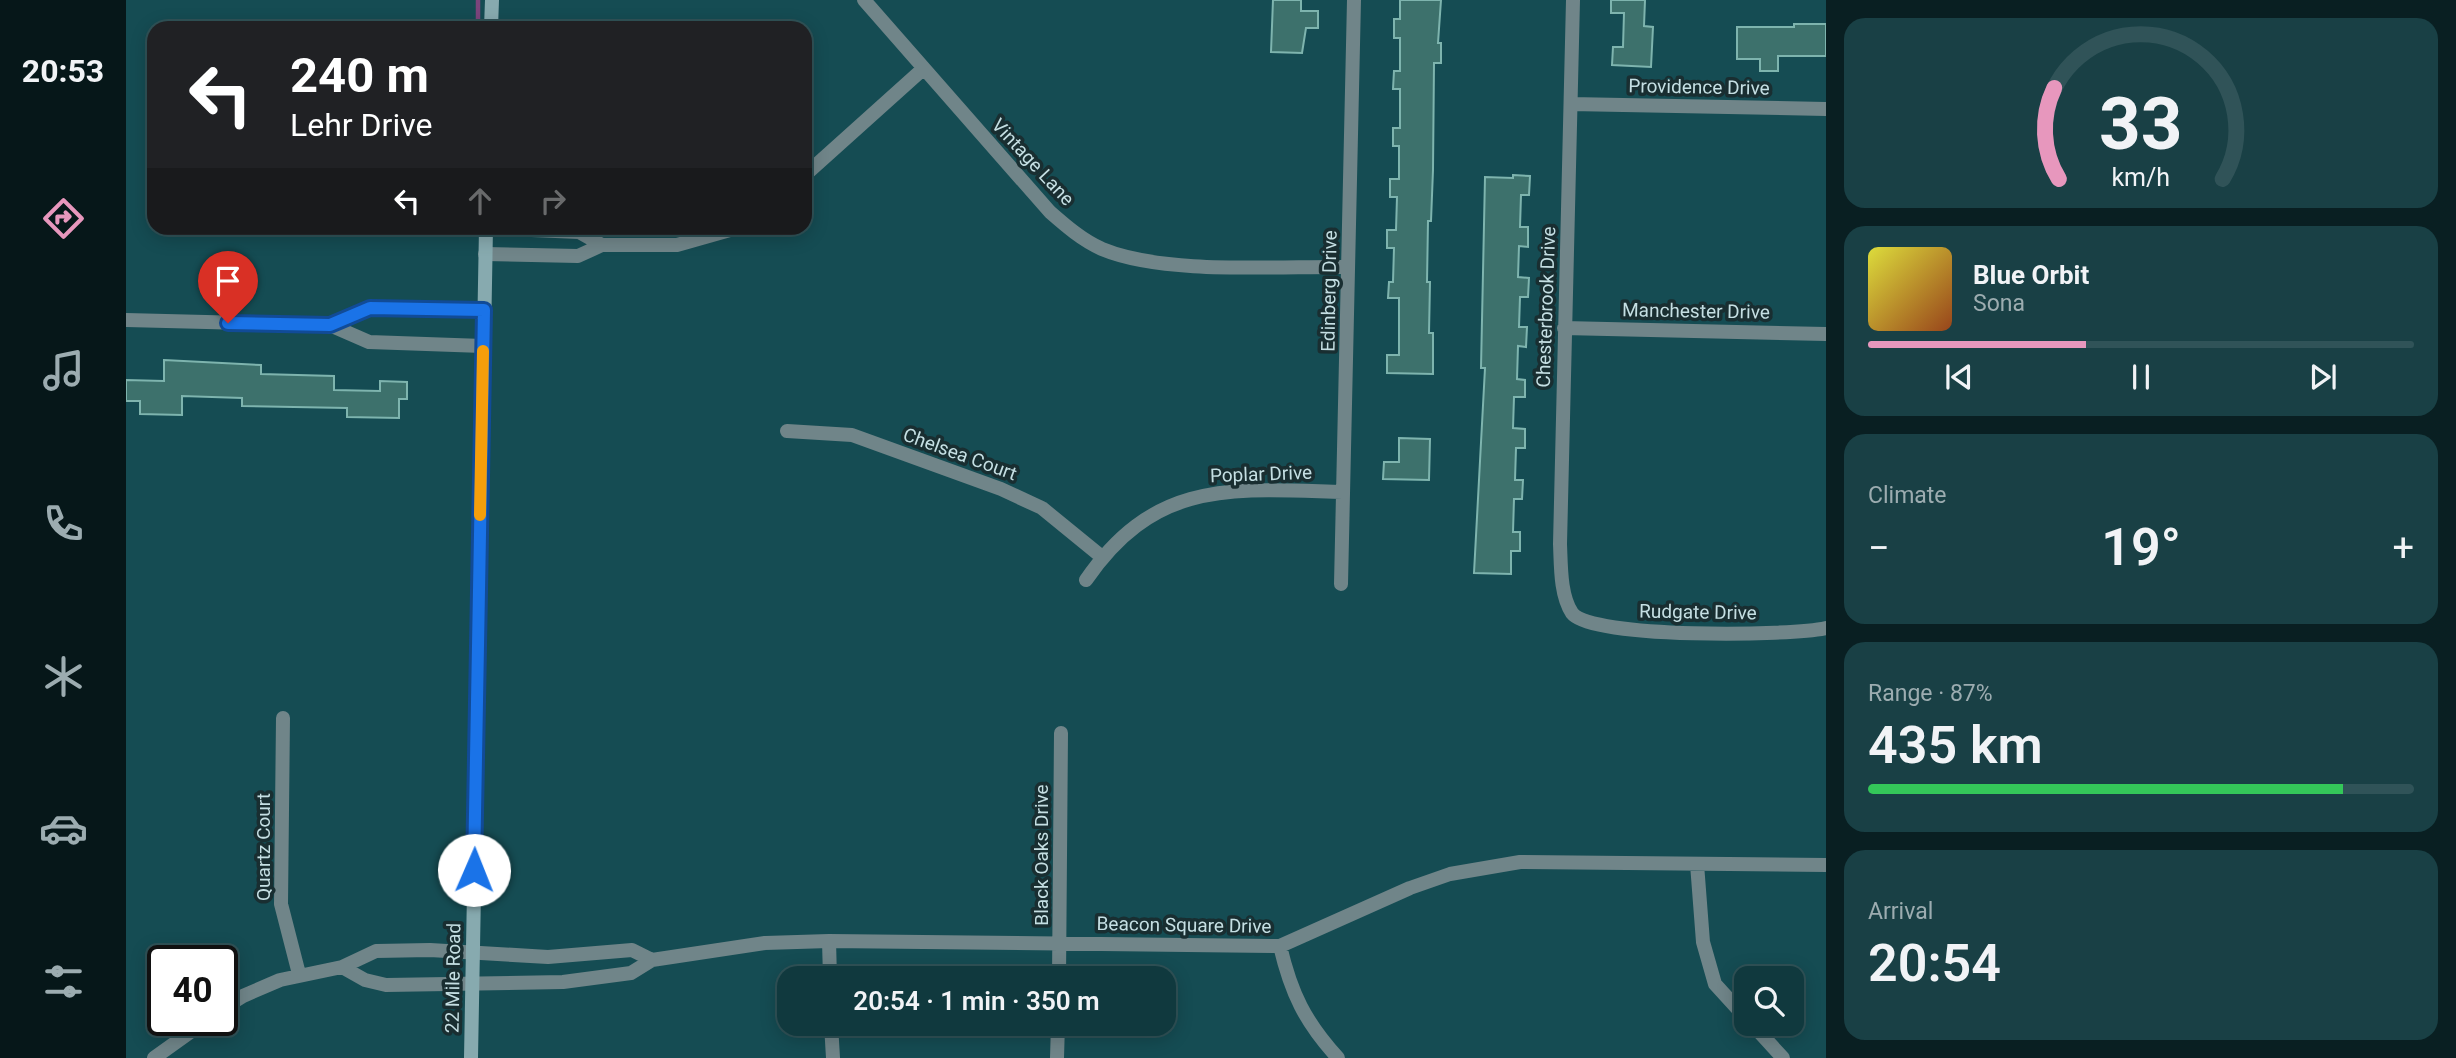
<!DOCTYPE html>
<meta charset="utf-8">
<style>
:root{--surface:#10393e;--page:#194045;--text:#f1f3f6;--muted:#9cacb0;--line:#305358;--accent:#e797bd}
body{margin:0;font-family:Roboto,sans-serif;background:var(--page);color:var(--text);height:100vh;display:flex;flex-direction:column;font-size:26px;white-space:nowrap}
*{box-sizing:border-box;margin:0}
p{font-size:23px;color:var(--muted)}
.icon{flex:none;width:38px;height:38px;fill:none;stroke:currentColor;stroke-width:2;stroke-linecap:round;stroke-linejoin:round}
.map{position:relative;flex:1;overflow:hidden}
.details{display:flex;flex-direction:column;gap:18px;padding:18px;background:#091f22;width:630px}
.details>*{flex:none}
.top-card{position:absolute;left:21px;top:21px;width:665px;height:214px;border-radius:21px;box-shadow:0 4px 18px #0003,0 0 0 2px var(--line);background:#202124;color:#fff;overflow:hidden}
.controls{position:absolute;left:1608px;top:966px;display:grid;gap:14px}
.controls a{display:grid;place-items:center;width:70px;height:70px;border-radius:14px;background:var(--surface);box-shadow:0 4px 18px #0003,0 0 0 2px var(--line);font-size:35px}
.speed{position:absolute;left:21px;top:945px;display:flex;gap:14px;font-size:35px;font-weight:700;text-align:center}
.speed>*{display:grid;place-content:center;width:91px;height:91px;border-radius:50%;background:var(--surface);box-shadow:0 4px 18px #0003,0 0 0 2px var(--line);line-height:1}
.speed .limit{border:4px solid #111;border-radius:10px;background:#fff;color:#111}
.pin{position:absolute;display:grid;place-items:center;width:60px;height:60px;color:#fff;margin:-72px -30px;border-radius:50% 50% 50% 0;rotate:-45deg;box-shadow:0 0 7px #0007}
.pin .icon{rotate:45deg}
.me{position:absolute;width:77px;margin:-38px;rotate:1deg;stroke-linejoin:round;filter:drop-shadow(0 0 5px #0008)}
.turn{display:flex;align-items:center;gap:24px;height:147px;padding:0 28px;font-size:32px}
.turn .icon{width:91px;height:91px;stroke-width:2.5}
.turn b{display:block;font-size:49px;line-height:60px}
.lanes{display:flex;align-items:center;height:66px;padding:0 28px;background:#0003;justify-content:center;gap:35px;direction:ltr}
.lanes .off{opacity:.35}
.big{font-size:52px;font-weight:600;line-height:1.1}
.details .widget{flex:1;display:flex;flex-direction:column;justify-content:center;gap:10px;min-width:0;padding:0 24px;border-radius:21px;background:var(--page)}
.details .dial{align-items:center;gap:0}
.dial svg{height:182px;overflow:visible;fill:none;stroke:var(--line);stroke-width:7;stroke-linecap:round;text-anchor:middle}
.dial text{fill:var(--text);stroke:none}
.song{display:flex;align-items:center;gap:21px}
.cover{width:84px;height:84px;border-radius:10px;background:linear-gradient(135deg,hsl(60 70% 55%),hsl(20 70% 35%))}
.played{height:7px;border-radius:4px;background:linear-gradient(90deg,var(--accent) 40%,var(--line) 40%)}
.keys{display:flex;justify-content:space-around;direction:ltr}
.heat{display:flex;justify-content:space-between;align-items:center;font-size:38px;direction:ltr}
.charge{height:10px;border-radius:5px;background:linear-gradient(90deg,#34c759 87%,var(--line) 0)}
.trip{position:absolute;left:651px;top:966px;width:399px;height:70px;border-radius:21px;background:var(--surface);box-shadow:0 4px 18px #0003,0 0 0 2px var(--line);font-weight:600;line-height:70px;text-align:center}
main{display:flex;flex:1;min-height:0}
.tabs{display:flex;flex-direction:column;width:126px;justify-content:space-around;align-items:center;background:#061719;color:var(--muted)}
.tabs .icon{width:49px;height:49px}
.tabs .selected{color:var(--accent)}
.tabs b{font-size:32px;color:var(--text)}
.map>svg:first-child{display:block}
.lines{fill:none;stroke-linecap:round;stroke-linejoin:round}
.stream{stroke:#7c447c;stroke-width:4.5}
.building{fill:#3d716c;stroke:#7eb4ae;stroke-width:2}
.street{stroke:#708589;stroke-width:14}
.secondary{stroke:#87aaaf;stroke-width:14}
.route-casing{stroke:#114b97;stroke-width:18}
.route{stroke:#1a73e8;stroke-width:12}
.slow{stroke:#f59e0b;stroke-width:12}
.labels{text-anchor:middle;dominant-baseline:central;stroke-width:7;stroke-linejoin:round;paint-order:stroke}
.street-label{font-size:19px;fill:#c5dfe3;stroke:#192e31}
</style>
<main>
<nav class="tabs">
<b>20:53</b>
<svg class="icon selected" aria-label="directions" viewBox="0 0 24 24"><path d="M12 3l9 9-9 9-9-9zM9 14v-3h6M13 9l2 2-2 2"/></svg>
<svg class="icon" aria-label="music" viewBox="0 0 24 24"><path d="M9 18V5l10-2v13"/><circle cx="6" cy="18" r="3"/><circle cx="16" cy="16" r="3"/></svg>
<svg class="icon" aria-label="phone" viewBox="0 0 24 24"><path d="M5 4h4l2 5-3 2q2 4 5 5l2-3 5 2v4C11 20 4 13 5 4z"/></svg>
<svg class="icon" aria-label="climate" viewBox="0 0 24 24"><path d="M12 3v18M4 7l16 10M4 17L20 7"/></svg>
<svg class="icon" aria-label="car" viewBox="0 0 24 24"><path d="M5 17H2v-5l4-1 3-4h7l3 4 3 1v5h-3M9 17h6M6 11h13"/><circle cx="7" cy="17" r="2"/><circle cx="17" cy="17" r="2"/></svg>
<svg class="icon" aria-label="filters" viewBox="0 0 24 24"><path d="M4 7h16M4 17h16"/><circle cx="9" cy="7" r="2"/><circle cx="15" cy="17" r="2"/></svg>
</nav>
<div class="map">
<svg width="1700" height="1058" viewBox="0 0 1700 1058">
<rect width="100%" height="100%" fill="#154c53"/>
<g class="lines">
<path class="stream" d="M352,28V0"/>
</g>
<path class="building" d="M1147,0H1175V11H1192V28H1180L1176,53L1145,52Z
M1274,0H1315L1312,43H1315V63H1308L1307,170L1305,221H1302L1301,282H1304L1303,333H1307V374L1261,373V355H1273V298H1262L1263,282H1267L1268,248H1261V230H1270L1271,197H1264V179H1273V146H1267V128H1274V89H1267L1268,71H1274V38H1268V19H1274Z
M1485,0H1519L1518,26L1527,27L1525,67L1486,65L1487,47H1497L1498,13H1485Z
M1668,24H1700V56H1652V71H1634V59H1611V27H1668Z
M1387,175L1404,176L1403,195H1395L1394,227H1402V247L1393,246L1392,277L1403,278L1402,297H1394L1393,327H1401L1400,347L1392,346L1391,379L1399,380V397H1388L1387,428L1399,429V448H1390L1389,480H1397L1396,499H1388L1387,532H1394V551H1385V574L1348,573L1359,368H1355L1359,177L1387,178Z
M38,360L135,365V374L208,376V390L254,391V381L281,382V399H273V418L221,417V408L116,406V398L56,396V415L14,414V401H0V380L38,381Z
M1273,438L1304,439L1303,480L1257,479L1258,462H1273Z"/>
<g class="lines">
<path class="street" d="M738,0L924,212C940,226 956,240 976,249C1038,275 1153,266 1222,267
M1447,0L1434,544C1435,565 1434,595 1446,613C1465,639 1666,636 1700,628
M1445,104L1700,109
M679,175L797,69
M360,228L453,232L476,245
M359,254L452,256L476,245H551L611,228
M0,320L204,325L243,342L357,346
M204,325L244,308L358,310
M1438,328L1700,334
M661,431L726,435L875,489L916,508L976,557
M960,580C1030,478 1108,489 1217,492
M1215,584L1228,0
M157,718L155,904L173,974
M1571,864L1577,942L1589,984L1620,1018
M703,941L704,978
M1154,946C1165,993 1179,1022 1212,1058
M216,967L239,980L260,985L437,982L505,973L526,960L639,943L703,941L1154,946L1284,888L1324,874L1394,862L1700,865
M933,978L935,733
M96,1009L117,996L154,980L216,967L250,951L304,950L422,957L506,950L526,960
M705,1024L707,1058
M1626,1024L1657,1058
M28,1058L81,1020
M931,1058L932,1024"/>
<path class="secondary" d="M365,28L366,0
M345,1058L360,228"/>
</g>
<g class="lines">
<g class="route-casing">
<path id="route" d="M102,323L204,325L244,308L358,310L348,870"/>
</g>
<use href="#route" class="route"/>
<path class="slow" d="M354,515L357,351"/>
</g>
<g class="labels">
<g class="street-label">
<text transform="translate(1573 87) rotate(1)">Providence Drive</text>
<text transform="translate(907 162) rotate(47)">Vintage Lane</text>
<text transform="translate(1203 291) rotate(-89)">Edinberg Drive</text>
<text transform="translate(1420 307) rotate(-88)">Chesterbrook Drive</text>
<text transform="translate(1570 311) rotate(1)">Manchester Drive</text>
<text transform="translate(834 454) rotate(20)">Chelsea Court</text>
<text transform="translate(1135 474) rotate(-2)">Poplar Drive</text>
<text transform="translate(1572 612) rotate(1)">Rudgate Drive</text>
<text transform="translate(137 847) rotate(-90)">Quartz Court</text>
<text transform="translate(915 855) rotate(-90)">Black Oaks Drive</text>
<text transform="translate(1058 925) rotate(1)">Beacon Square Drive</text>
<text transform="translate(327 978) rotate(-89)">22 Mile Road</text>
</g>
</g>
</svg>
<div class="controls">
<a><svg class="icon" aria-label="search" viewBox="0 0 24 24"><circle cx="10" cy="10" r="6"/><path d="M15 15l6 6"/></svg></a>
</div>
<div class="speed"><div class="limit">40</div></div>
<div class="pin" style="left:102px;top:323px;background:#d93025"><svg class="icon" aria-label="arrive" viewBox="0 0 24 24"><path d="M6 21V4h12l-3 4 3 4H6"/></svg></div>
<svg class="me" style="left:348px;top:870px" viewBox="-20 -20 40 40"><circle r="19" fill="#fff"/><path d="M0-13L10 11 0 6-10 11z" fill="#1a73e8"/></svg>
<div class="trip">20:54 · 1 min · 350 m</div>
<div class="top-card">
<div class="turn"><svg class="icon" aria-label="left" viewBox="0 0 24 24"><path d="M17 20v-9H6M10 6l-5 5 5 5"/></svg><div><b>240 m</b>Lehr Drive</div></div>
<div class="lanes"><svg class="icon" aria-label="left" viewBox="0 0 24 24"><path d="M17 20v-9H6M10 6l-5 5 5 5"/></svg><svg class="icon off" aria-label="ahead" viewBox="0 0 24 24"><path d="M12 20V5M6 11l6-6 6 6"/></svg><svg class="icon off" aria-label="right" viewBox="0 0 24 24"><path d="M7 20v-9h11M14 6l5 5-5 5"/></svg></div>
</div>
</div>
<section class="details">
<div class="widget dial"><svg viewBox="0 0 100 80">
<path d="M14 69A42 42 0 1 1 86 69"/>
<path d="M14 69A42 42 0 0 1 12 29" stroke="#e797bd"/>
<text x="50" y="56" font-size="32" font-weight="700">33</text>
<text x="50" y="72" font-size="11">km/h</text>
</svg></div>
<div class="widget">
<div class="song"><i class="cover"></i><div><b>Blue Orbit</b><p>Sona</p></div></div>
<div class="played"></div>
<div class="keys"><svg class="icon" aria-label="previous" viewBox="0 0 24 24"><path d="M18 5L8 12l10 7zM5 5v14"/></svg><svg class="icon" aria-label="pause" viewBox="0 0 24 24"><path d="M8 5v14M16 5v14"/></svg><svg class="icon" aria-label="next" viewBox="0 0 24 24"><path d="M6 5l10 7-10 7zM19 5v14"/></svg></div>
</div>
<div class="widget"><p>Climate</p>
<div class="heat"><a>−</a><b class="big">19°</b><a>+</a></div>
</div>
<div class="widget"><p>Range · 87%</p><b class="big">435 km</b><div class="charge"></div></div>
<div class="widget"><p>Arrival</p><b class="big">20:54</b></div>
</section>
</main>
